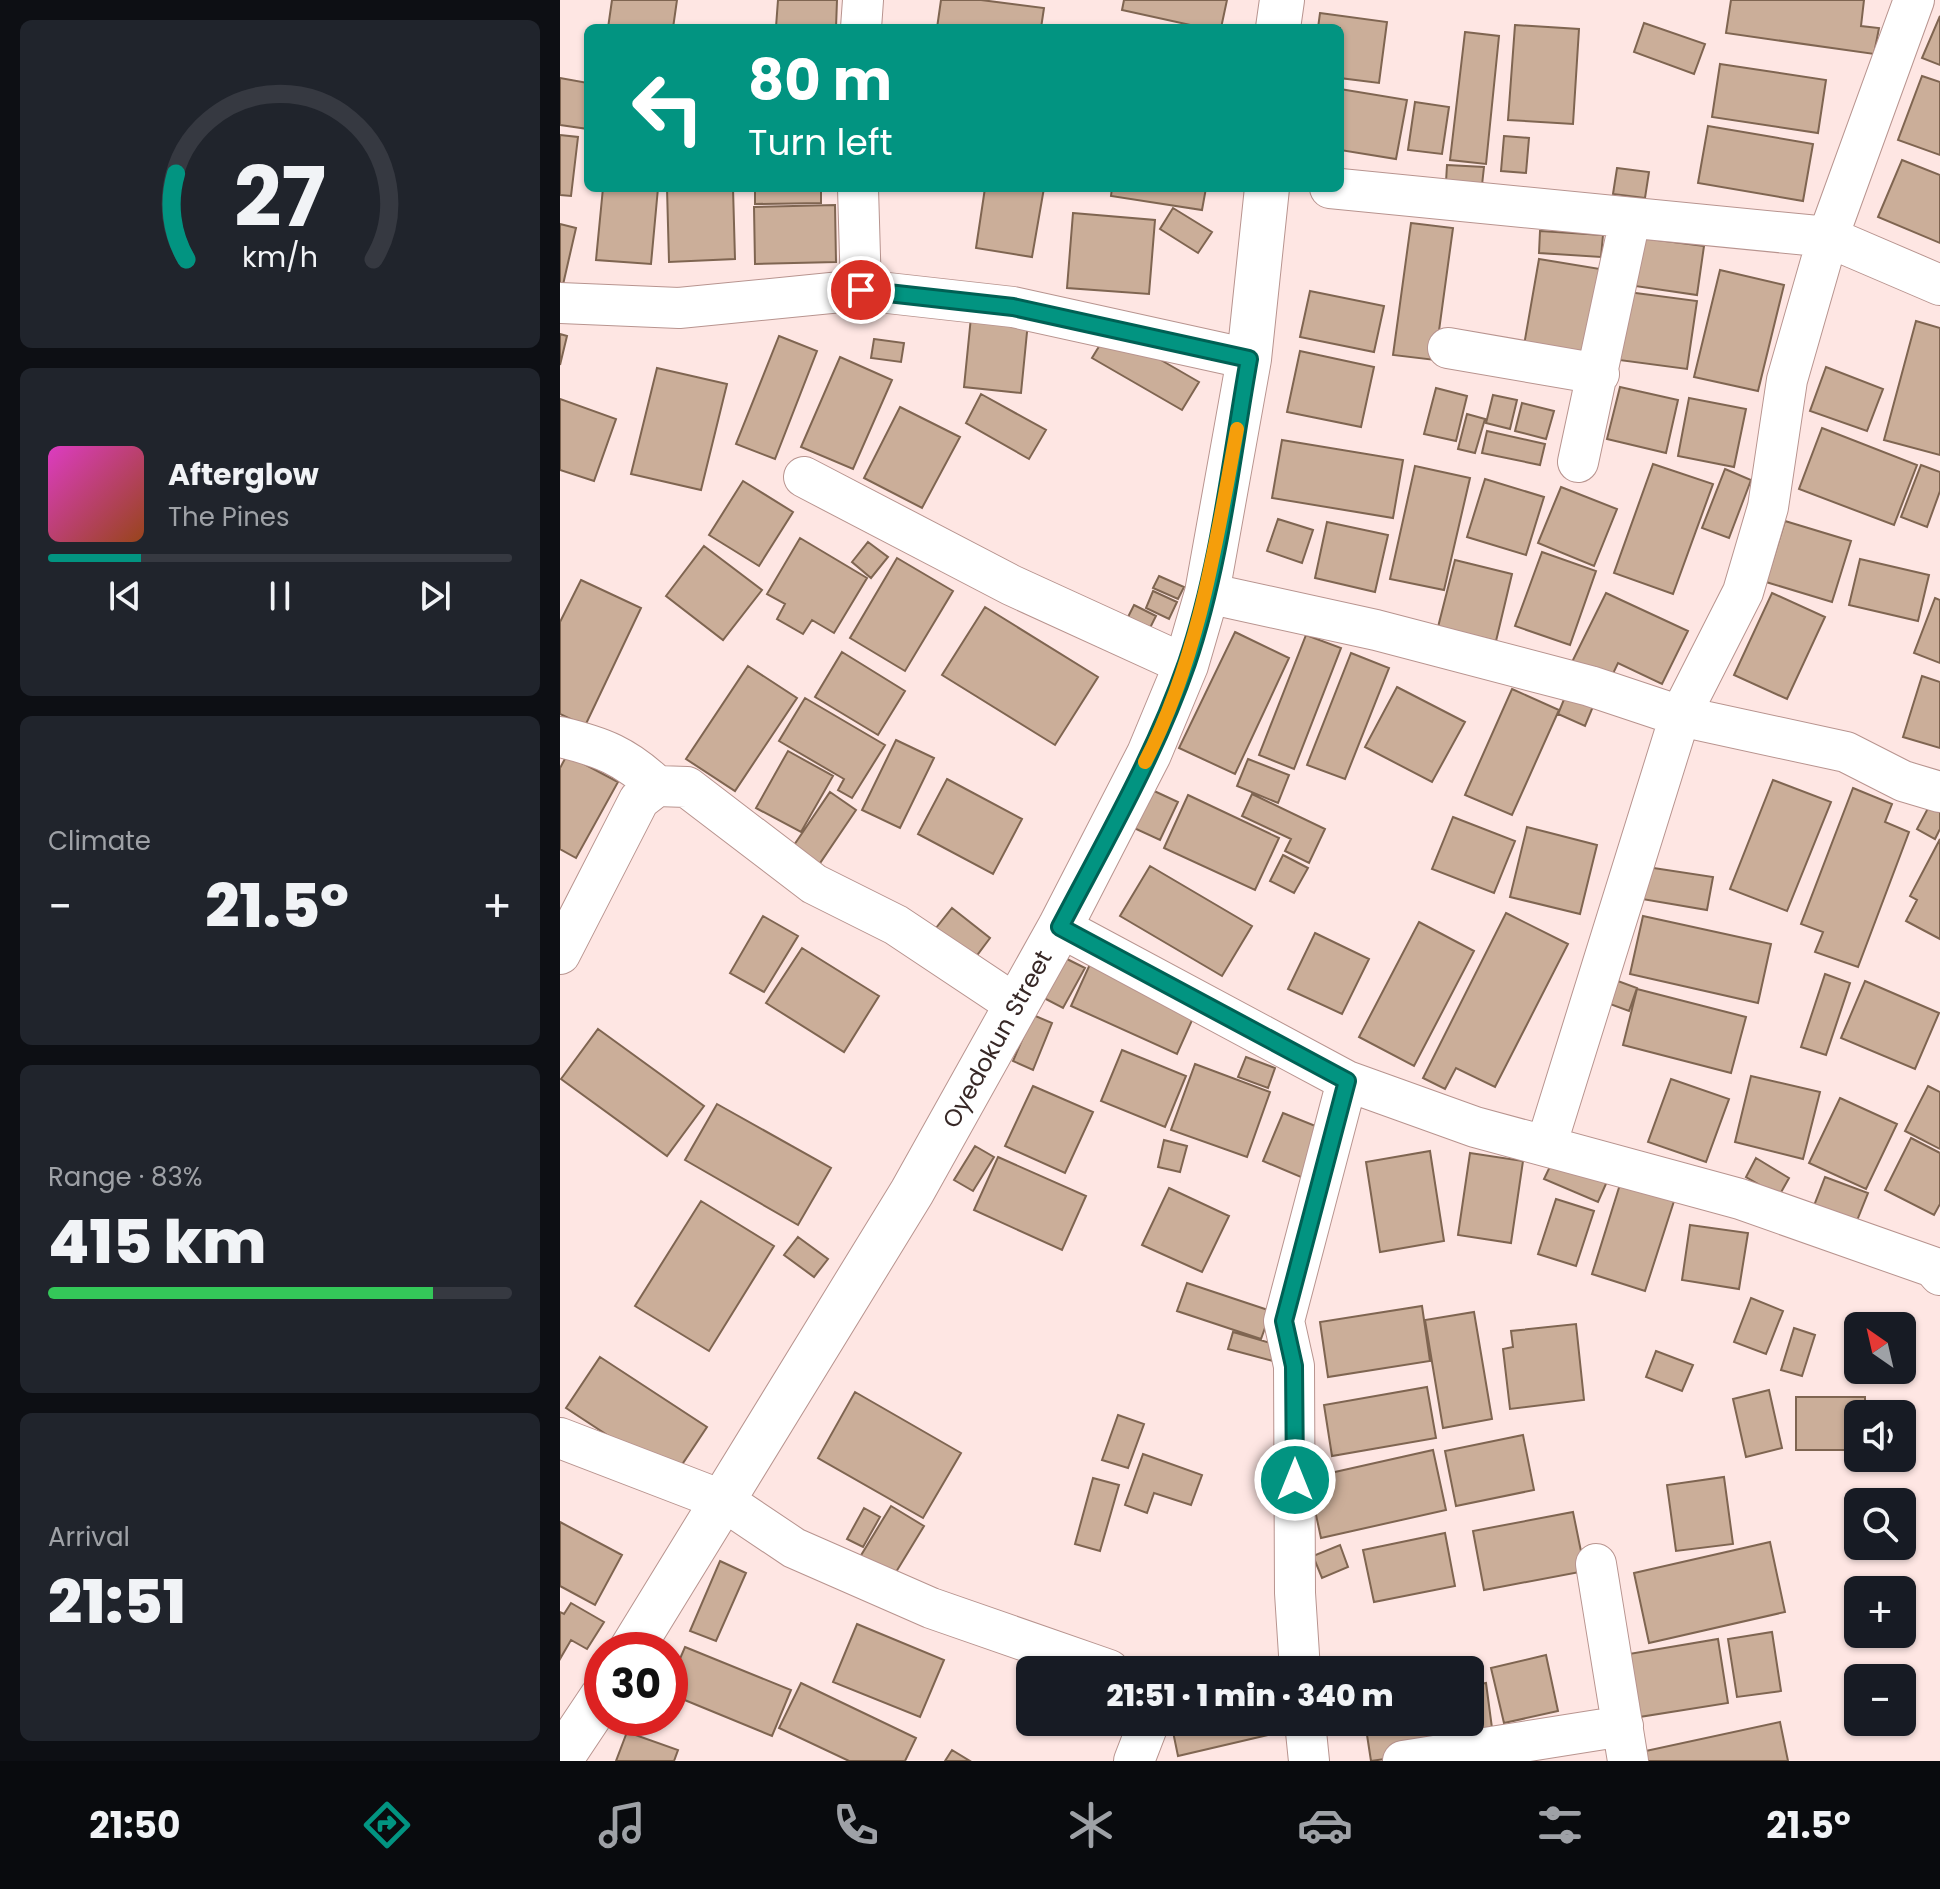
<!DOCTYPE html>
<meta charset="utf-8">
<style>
:root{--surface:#171b24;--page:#20242c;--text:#f1f3f6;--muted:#9ea1a6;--line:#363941;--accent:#029481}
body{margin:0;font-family:Poppins,sans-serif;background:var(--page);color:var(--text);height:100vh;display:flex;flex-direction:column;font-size:30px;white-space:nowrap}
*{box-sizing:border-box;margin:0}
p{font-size:26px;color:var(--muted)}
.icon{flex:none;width:44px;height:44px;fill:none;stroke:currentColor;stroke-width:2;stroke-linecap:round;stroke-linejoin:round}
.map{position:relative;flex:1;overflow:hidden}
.sheet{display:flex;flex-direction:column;gap:20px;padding:20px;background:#0d0f14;width:560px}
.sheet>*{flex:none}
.top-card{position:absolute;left:24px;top:24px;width:760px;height:168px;border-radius:12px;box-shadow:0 2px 6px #0004;background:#029481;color:#fff;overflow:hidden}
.needle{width:52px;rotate:326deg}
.tools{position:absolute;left:1284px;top:1312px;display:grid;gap:16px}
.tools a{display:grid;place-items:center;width:72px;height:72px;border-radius:12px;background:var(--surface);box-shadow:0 2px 6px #0004;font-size:40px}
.speed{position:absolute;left:24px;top:1632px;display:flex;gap:16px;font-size:40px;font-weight:700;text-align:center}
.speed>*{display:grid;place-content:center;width:104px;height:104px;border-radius:50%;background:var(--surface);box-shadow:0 2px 6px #0004;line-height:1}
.speed .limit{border:12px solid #d22;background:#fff;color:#111}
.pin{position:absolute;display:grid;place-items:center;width:68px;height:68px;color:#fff;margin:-34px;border:4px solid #fff;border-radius:50%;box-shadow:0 2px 8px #0007}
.me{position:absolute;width:88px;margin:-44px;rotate:0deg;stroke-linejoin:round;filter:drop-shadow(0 0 6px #0008)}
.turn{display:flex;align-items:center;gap:28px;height:168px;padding:0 32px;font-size:36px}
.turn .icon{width:104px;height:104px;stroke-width:2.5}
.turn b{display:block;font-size:56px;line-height:68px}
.big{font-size:60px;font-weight:800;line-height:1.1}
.sheet .widget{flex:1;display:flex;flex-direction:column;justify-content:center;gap:12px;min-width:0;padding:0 28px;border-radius:12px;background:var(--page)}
.sheet .dial{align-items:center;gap:0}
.dial svg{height:208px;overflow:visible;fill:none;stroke:var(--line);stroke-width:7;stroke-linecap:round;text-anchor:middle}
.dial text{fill:var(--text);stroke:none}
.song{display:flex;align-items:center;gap:24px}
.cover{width:96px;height:96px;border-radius:12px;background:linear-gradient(135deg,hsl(310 70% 55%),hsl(20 70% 35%))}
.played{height:8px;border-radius:4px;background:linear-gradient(90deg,var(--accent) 20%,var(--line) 20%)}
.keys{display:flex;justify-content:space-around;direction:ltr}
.heat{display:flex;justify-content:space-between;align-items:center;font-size:44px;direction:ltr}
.charge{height:12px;border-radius:6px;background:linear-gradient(90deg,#34c759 83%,var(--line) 0)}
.trip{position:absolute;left:456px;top:1656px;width:468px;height:80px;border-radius:12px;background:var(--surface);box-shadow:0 2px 6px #0004;font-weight:800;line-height:80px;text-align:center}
.menu{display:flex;height:128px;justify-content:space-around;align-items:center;background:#090b0e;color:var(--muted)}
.menu .icon{width:56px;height:56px}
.menu .current{color:var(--accent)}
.menu b{font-size:36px;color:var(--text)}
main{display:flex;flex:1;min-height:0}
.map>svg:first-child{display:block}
.building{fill:#cbae99;stroke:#7f6551;stroke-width:2}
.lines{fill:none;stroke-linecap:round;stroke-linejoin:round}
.minor-casing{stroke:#b8948f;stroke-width:42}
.tertiary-casing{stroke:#b8948f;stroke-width:46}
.minor{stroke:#fff;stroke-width:40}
.tertiary{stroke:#fff;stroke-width:44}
.route-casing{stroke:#016054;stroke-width:20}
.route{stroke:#029481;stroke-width:14}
.slow{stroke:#f59e0b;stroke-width:14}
.labels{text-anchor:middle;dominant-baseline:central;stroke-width:7;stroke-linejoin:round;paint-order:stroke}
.street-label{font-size:24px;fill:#372826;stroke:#fff}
</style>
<main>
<section class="sheet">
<div class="widget dial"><svg viewBox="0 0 100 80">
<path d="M14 69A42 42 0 1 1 86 69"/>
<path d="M14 69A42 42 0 0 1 10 36" stroke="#029481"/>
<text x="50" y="56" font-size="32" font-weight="700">27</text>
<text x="50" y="72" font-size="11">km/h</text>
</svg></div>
<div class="widget">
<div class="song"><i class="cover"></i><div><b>Afterglow</b><p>The Pines</p></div></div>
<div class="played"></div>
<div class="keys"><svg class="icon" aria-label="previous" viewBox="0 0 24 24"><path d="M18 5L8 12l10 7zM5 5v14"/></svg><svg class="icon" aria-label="pause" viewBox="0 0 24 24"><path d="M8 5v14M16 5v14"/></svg><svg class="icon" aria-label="next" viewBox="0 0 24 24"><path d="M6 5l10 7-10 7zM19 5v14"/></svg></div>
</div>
<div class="widget"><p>Climate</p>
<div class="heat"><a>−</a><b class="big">21.5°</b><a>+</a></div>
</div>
<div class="widget"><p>Range · 83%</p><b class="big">415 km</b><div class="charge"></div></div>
<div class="widget"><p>Arrival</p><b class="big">21:51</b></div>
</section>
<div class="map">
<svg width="1380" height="1761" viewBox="0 0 1380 1761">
<rect width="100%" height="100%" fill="#fee6e3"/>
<path class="building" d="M52,0H117L113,28H48Z
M218,0H277L276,28L216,27Z
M381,0H421L484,8L481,28H377Z
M564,0H667L661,28H644L562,10Z
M1171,0H1304L1301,26L1319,28L1314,54L1166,33Z
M760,13L827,22L819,83L780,78V28H758Z
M1380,16V65L1362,58Z
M1084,23L1145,44L1134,74L1074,52Z
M955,25L1019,29L1013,124L948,120Z
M905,32L939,36L926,164L890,160Z
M1160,64L1266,80L1258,133L1152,117Z
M1362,76L1380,82V155L1338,140Z
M0,78L28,83V129L0,125Z
M780,89L847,100L836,159L780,150Z
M855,102L889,107L882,154L848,150Z
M1148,126L1253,144L1243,201L1138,183Z
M0,135L18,137L11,196L0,195Z
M944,136L969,138L966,173L941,171Z
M1342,160L1380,175V243L1318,217Z
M887,165L924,167L922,185L886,182Z
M1057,168L1089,172L1085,198L1053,194Z
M43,188H98L91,264L36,260Z
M107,188H173L175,259L109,262Z
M195,188H261V203L195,204Z
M425,188H484L472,257L416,248Z
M552,188H646L642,210L551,196Z
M275,205L276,262L195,264L194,207Z
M613,208L652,232L638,253L600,229Z
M513,213L595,220L589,294L507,288Z
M851,223L893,228L875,360L833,355Z
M0,224L16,228L2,289L0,288Z
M980,231L1043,235L1041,257L979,253Z
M1082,238L1144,246L1137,295L1075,286Z
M979,259L1040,269L1023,362L963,351Z
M1160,270L1224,285L1198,391L1134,377Z
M750,291L824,306L814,352L740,337Z
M1068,292L1137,301L1127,369L1059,360Z
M411,317L468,322L461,393L404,387Z
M1356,321L1380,328V455L1324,440Z
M549,330L639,382L622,410L532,358Z
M0,334L7,336L0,365Z
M219,336L257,351L215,459L176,444Z
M314,339L344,343L341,362L311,358Z
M740,351L814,367L801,427L727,412Z
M280,357L332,380L293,469L241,447Z
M1266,367L1323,389L1307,431L1250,411Z
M97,368L167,384L141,490L71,474Z
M1060,387L1118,400L1106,453L1047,439Z
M876,388L907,396L896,441L864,434Z
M421,394L486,430L469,459L406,423Z
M933,395L957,400L950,429L926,423Z
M1129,398L1186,409L1174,467L1118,456Z
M0,399L56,419L34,481L0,470Z
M962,403L994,411L986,439L955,431Z
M340,407L400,437L362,508L304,478Z
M907,414L925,419L915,453L898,449Z
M1262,428L1357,465L1334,525L1239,489Z
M927,431L985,444L980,465L922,453Z
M722,440L843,460L833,518L712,498Z
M1093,464L1153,484L1113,594L1054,573Z
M1361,465L1380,472V491L1367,527L1341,517Z
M855,466L910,478L884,590L830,579Z
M1165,469L1191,480L1169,538L1142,528Z
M925,479L984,497L966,555L907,537Z
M183,481L233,512L199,566L149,535Z
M1001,487L1057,509L1034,566L978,543Z
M718,519L753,530L742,563L707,551Z
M1225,521L1291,541L1272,602L1206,582Z
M767,522L828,535L815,592L755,578Z
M240,538L307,578L274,633L252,620L243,634L217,619L225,604L207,594Z
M308,542L328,557L311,578L292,562Z
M144,546L202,590L163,640L106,596Z
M982,552L1036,571L1010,645L955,626Z
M337,558L393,591L345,671L290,638Z
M1300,559L1369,575L1358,621L1289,605Z
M895,560L952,574L936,641L878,627Z
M599,576L624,587L618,599L593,588Z
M21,580L81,608L25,726L0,714V622Z
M593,591L617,602L609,619L586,608Z
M1046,593L1128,631L1102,684L1058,663L1050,680L1012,662Z
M1212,593L1265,617L1227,699L1174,675Z
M1375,598L1380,600V663L1354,653Z
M574,605L596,616L590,628L568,617Z
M425,607L538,677L495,745L382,675Z
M675,632L729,658L675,774L619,748Z
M746,635L781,648L734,769L699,755Z
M282,652L345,691L318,735L255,697Z
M791,653L829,668L785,779L747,765Z
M188,666L237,698L175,791L126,759Z
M1362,676L1380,682V748L1343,737Z
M837,687L905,722L872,782L805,747Z
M952,689L999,710L952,815L905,795Z
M1007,692L1034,704L1025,726L998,714Z
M245,698L325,745L292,798L278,790L284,779L219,741Z
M336,740L374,758L340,828L302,810Z
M228,751L273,776L241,832L196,808Z
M7,755L58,782L16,858L0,849V768Z
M688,759L729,775L718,803L677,786Z
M387,779L462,819L433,874L358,834Z
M1213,780L1271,802L1227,911L1170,889Z
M1293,788L1332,804L1325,822L1349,832L1298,967L1255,952L1263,932L1241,924Z
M592,790L618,802L600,840L574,828Z
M270,792L296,810L254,872L228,854Z
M692,794L765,829L749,863L725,851L731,839L682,816Z
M628,795L719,838L695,890L604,848Z
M1375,795L1380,797V829L1375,839L1357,829Z
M893,817L955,841L934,893L872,869Z
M967,827L1037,845L1020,914L950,897Z
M1380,839V939L1346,921L1357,900L1350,896Z
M723,855L748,868L734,893L710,881Z
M590,866L692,926L662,976L560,916Z
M1087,867L1153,877L1147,910L1082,899Z
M392,908L430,938L415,958L376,928Z
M946,913L1008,944L935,1087L896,1068L885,1089L863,1078Z
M203,916L238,936L204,992L170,973Z
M1083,916L1211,944L1198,1003L1070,974Z
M859,922L914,951L854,1066L799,1037Z
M755,933L809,959L782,1014L728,989Z
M242,948L319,996L284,1052L206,1003Z
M503,957L525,968L503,1008L482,997Z
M531,962L637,1009L617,1054L511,1006Z
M1265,974L1290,983L1266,1055L1241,1047Z
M1047,977L1077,988L1069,1011L1039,1000Z
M1305,981L1379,1013L1355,1069L1281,1038Z
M1077,989L1186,1017L1171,1073L1063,1045Z
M473,1015L492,1023L473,1070L453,1061Z
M38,1029L144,1106L107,1156L1,1079Z
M562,1050L626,1076L605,1127L541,1101Z
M686,1057L715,1068L708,1088L678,1077Z
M635,1064L710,1092L687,1157L611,1130Z
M1191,1076L1260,1092L1243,1159L1175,1142Z
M1111,1079L1169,1099L1146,1162L1088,1142Z
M473,1086L533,1112L505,1173L445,1146Z
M1368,1086L1380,1092V1149L1345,1131Z
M1280,1098L1337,1124L1306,1189L1249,1163Z
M157,1104L271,1168L238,1225L125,1160Z
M723,1113L768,1131L748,1180L703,1161Z
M1351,1138L1380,1153V1204L1374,1215L1325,1190Z
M604,1140L627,1146L620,1172L598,1167Z
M415,1146L434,1157L413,1191L394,1180Z
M870,1151L884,1241L820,1252L806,1162Z
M910,1153L963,1161L951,1243L898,1235Z
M996,1154L1049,1177L1038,1202L984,1179Z
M438,1157L526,1196L502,1250L414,1210Z
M1196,1158L1229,1178L1219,1196L1186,1177Z
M1265,1177L1308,1193L1294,1228L1252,1211Z
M1062,1178L1116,1195L1085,1291L1032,1274Z
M609,1188L669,1216L642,1272L582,1245Z
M996,1199L1034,1211L1016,1266L978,1254Z
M141,1201L214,1246L149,1351L75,1306Z
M1130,1225L1188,1233L1179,1289L1122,1280Z
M238,1237L268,1259L254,1277L224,1255Z
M627,1283L711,1311L701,1339L617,1311Z
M1191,1298L1223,1311L1206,1354L1174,1342Z
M862,1306L870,1361L768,1377L760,1322Z
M914,1312L932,1419L883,1428L865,1320Z
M1016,1324L1024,1400L950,1409L943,1349L953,1347L951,1331Z
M1234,1328L1255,1335L1242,1376L1221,1370Z
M673,1332L717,1345L713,1361L668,1349Z
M1096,1351L1133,1365L1122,1391L1086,1377Z
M40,1357L147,1427L113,1478L6,1408Z
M867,1387L876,1438L772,1456L764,1405Z
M1209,1390L1222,1448L1186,1457L1173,1399Z
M295,1392L401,1453L363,1518L258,1458Z
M1236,1397H1305V1414H1298V1450H1236Z
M558,1415L584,1424L568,1468L542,1460Z
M963,1435L974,1490L896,1506L885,1451Z
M873,1450L886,1510L761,1538L748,1478Z
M583,1454L642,1475L631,1505L594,1493L587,1513L565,1505Z
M1164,1477L1173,1544L1116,1551L1107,1485Z
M533,1478L559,1485L540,1551L515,1544Z
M331,1506L364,1526L333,1577L300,1557Z
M304,1508L320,1517L303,1547L287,1539Z
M1013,1512L1025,1571L924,1590L913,1531Z
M0,1522L62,1555L35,1605L0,1586Z
M885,1533L895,1586L814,1602L803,1550Z
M1210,1542L1225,1612L1089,1643L1074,1573Z
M780,1545L788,1567L762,1578L753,1556Z
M160,1561L186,1573L156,1641L130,1631Z
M11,1603L44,1622L27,1649L11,1640L0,1659V1612L4,1614Z
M297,1624L384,1660L360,1717L273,1682Z
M1212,1632L1221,1691L1177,1697L1168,1639Z
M1158,1639L1168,1703L1073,1718L1063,1655Z
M125,1647L231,1690L212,1736L110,1694V1682Z
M986,1655L998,1711L944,1723L931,1668Z
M241,1683L356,1738L345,1761H289L219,1728Z
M926,1683L934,1743L811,1761L805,1722H910V1686Z
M611,1722H705L708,1735L618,1756Z
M1220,1722L1228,1761H1083L1081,1752Z
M67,1732L118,1750L114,1761H56Z
M392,1750L410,1761H385Z"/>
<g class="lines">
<g class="minor-casing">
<path id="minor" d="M301,28L303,0
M298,188L301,290
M770,188L1268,237L1380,285
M0,303L119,308L301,290L453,307L689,359
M888,348L1039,374
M1018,462L1070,219
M244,477L451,585L626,665
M647,593L816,630L1030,686L1120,716L1286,752L1343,781L1380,792
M0,737C42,747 65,756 97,786
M500,927L787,1081L915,1127L1180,1199L1373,1267L1380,1275
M0,954L79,800L97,786L127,787L254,884L336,925L456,1005
M986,1146L1120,716L1183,592L1208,507L1227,380L1268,237L1354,0
M0,1438L164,1501L234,1548L371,1608L549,1670
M1036,1564L1068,1761
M740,1670L735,1593L734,1366L724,1321L787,1081
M745,1722L749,1761
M574,1761L589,1722
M843,1761L1063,1726"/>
</g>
<g class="tertiary-casing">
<path id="tertiary" d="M718,28L722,0
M71,1650L352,1192L500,927L589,754L626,665L647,593L689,359L707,188
M0,1760L42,1697"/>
</g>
<use href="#minor" class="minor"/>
<use href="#tertiary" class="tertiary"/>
</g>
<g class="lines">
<g class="route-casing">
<path id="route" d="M301,290L453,307L689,359C671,460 660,566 627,663C595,755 545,841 500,927L787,1081L724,1321L734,1366L735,1480"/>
</g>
<use href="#route" class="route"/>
<path class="slow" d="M585,762C639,657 656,544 677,429"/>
</g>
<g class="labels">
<g class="street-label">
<text transform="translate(437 1039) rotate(-61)">Oyedokun Street</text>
</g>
</g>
</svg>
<div class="tools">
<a><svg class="needle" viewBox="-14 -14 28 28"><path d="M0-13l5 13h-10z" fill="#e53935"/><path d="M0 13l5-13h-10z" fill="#9ea1a6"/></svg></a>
<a><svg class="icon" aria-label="sound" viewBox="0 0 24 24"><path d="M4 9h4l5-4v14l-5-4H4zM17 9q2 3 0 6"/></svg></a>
<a><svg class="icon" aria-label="search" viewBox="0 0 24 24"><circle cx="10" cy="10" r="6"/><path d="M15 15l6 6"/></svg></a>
<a>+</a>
<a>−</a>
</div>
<div class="speed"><div class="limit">30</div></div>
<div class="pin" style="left:301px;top:290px;background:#d93025"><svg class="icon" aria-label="arrive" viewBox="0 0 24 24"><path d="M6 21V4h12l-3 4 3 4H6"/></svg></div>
<svg class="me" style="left:735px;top:1480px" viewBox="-20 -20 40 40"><circle r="17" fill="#029481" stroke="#fff" stroke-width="3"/><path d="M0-11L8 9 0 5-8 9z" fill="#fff"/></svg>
<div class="trip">21:51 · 1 min · 340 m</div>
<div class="top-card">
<div class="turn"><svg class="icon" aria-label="left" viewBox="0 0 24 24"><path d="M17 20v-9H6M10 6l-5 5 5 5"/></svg><div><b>80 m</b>Turn left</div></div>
</div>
</div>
</main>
<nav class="menu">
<b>21:50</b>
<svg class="icon current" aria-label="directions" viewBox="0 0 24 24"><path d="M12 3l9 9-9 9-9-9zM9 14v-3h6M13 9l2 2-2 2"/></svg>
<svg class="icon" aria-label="music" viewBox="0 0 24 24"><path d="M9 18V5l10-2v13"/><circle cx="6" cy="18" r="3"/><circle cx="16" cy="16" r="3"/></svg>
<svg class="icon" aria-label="phone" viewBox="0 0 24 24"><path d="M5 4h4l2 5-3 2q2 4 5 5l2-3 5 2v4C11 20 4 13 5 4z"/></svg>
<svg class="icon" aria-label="climate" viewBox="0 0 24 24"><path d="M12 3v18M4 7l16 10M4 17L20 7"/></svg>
<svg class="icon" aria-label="car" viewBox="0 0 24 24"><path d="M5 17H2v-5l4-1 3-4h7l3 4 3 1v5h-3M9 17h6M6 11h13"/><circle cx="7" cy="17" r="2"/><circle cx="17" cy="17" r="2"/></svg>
<svg class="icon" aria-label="filters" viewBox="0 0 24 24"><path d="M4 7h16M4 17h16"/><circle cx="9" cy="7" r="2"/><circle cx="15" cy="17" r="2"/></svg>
<b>21.5°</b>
</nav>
